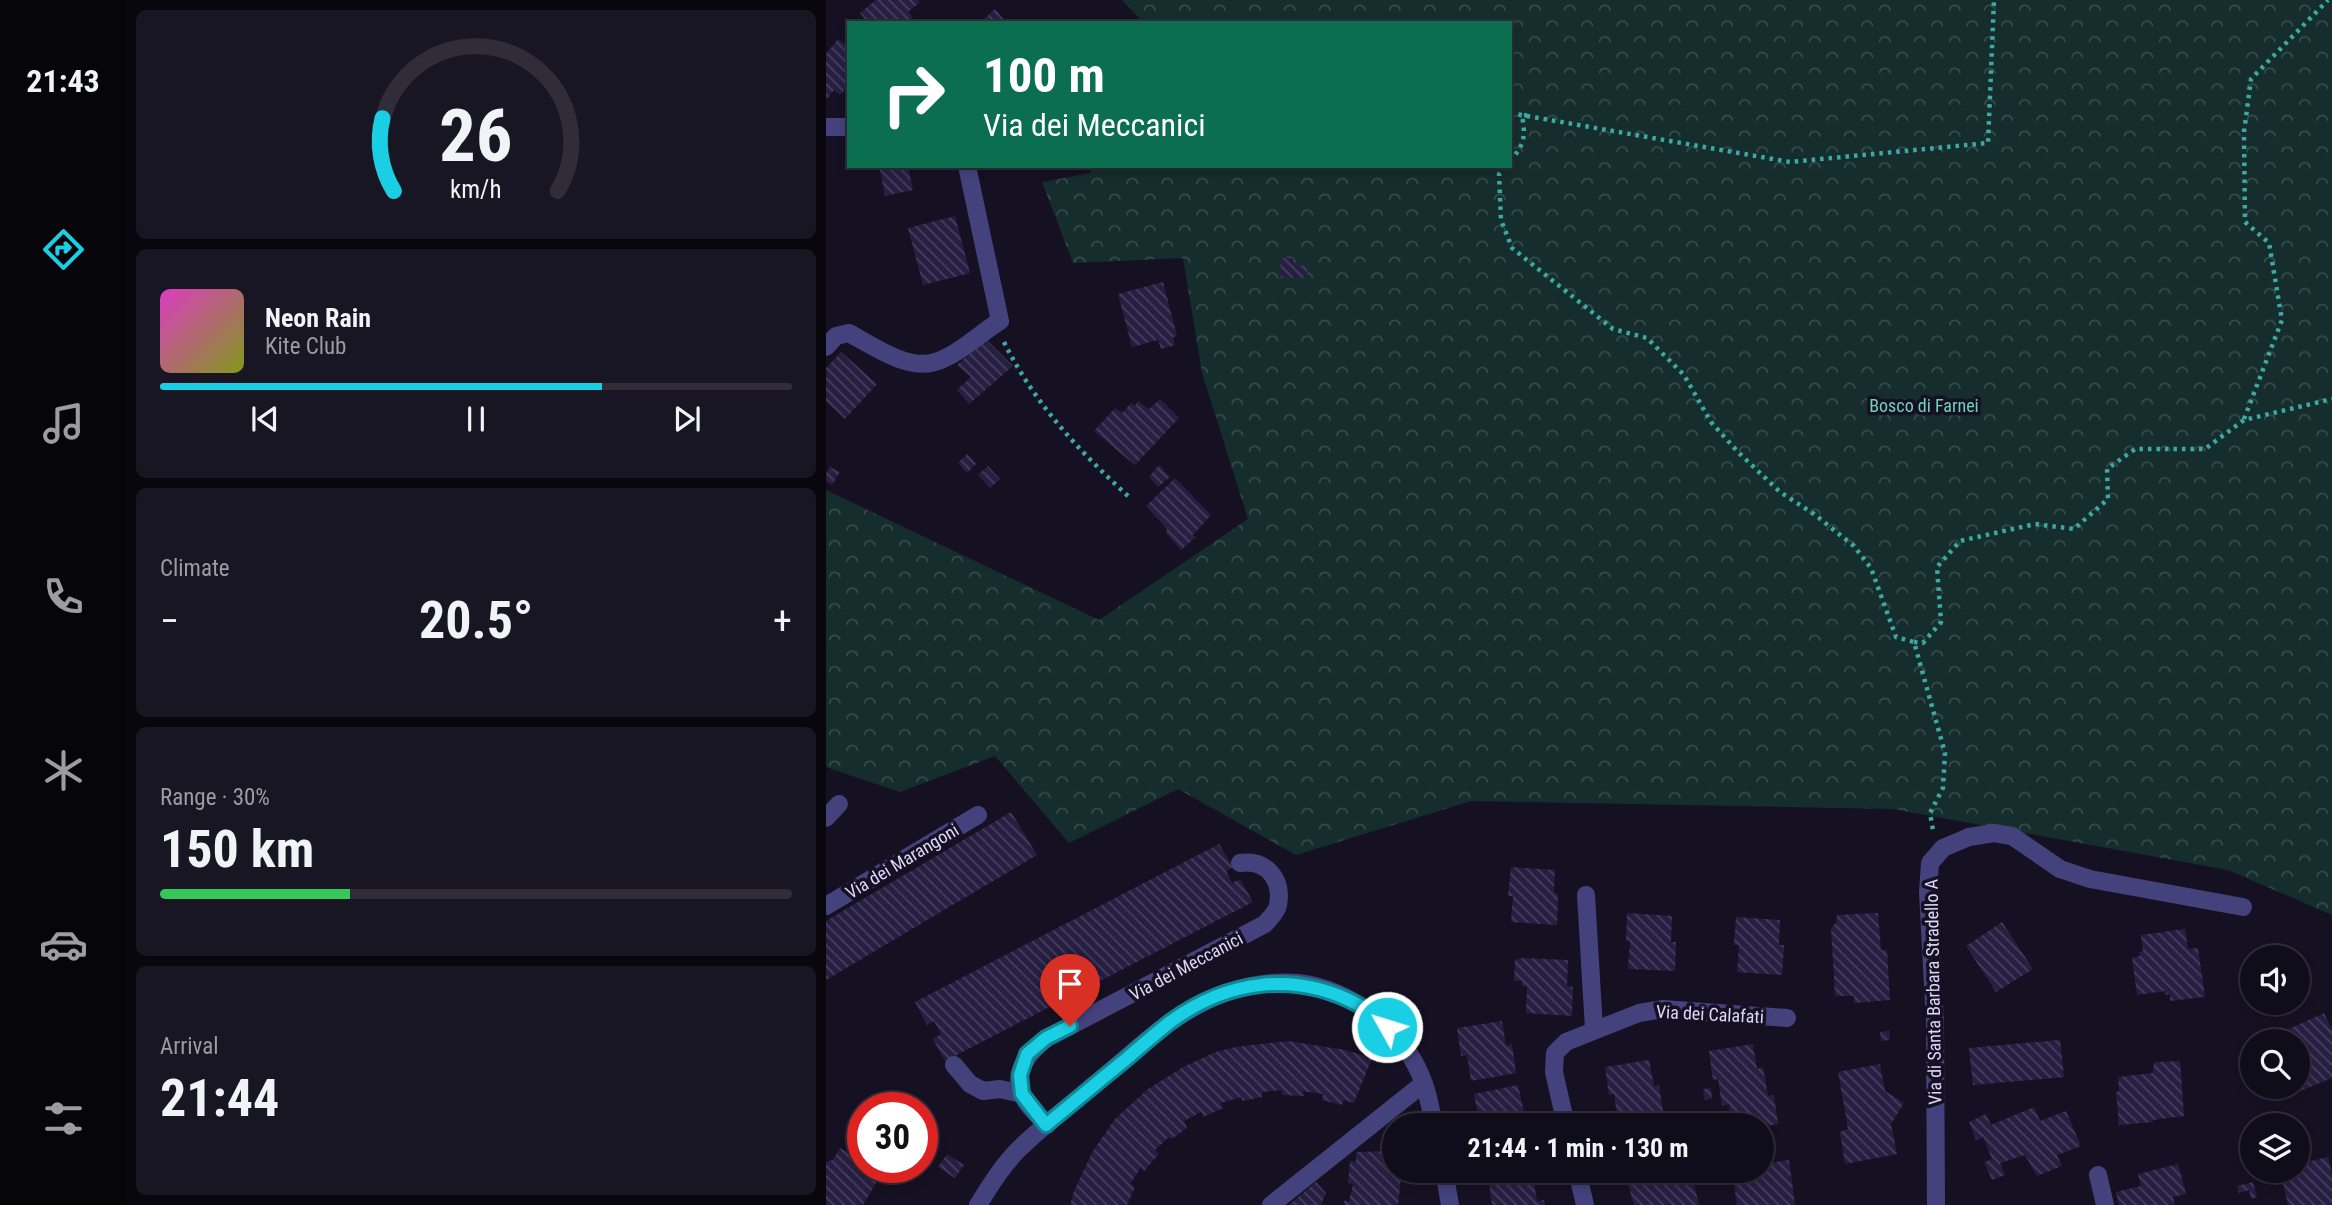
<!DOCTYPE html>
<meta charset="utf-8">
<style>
:root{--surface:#100d1a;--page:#191623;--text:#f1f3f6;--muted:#9c9ca2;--line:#302d39;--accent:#1acee4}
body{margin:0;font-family:"Roboto Condensed",sans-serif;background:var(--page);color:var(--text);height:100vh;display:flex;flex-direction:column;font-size:26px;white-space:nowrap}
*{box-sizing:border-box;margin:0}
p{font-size:23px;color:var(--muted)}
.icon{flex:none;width:38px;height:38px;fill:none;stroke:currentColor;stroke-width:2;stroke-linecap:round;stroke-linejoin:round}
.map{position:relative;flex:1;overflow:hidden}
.panel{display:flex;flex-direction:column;gap:10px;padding:10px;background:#09070e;width:700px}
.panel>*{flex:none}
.top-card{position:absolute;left:21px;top:21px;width:665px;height:147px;border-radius:0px;box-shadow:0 4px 10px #0003,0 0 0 2px var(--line);background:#0b6e4f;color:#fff;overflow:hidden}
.controls{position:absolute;left:1414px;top:945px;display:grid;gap:14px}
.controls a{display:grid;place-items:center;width:70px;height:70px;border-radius:50%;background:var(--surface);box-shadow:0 4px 10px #0003,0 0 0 2px var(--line);font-size:35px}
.speed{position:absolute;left:21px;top:1092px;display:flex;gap:14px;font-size:35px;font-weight:700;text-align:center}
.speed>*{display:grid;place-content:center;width:91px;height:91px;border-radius:50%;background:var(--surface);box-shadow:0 4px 10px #0003,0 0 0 2px var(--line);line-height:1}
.speed .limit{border:10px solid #d22;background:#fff;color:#111}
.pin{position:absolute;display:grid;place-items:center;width:60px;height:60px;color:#fff;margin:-72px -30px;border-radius:50% 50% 50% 0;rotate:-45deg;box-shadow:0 0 7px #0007}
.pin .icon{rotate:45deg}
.me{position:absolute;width:77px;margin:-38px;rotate:309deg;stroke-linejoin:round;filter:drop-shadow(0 0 5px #0008)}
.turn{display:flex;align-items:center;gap:24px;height:147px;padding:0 21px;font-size:32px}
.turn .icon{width:91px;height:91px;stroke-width:2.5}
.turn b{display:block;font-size:49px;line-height:60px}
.big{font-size:52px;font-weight:700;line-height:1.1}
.panel .tile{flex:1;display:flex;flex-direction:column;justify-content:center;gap:10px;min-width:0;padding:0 24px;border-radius:10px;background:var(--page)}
.panel .dial{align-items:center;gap:0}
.dial svg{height:182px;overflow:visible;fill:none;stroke:var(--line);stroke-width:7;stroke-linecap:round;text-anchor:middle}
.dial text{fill:var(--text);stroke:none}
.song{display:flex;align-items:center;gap:21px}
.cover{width:84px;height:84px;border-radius:10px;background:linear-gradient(135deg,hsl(310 70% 55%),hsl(70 70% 35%))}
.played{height:7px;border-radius:4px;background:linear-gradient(90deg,var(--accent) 70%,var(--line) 70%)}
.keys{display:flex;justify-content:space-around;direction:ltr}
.heat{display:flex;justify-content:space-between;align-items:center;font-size:38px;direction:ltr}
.charge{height:10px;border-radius:5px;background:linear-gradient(90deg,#34c759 30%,var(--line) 0)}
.trip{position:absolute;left:556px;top:1113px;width:392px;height:70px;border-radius:35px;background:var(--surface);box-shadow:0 4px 10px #0003,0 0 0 2px var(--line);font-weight:700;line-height:70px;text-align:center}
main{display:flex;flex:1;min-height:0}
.menu{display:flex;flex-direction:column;width:126px;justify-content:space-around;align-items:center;background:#06050a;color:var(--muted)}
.menu .icon{width:49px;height:49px}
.menu .selected{color:var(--accent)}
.menu b{font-size:32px;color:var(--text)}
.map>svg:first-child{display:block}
.forest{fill:url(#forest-crowns)}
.building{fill:url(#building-back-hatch)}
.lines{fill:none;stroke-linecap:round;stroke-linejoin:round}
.path{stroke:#3da9a4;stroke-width:4.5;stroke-dasharray:3.5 5;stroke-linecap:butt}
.minor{stroke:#44427d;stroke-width:18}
.route-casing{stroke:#118694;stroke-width:18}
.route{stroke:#1acee4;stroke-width:12}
.labels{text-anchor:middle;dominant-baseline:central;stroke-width:7;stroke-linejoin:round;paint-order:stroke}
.park-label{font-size:18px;fill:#6cd2ba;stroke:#151123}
.street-label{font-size:18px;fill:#dcd8fa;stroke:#151123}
</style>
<main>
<nav class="menu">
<b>21:43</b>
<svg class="icon selected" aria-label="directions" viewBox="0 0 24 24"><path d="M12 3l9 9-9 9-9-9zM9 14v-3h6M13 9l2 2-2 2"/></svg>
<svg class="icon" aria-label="music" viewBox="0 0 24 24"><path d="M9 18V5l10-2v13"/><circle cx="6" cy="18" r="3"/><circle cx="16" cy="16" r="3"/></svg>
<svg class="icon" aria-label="phone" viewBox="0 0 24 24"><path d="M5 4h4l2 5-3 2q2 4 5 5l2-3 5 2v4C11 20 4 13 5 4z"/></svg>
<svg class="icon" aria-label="climate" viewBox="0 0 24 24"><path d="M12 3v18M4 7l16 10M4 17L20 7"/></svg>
<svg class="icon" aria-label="car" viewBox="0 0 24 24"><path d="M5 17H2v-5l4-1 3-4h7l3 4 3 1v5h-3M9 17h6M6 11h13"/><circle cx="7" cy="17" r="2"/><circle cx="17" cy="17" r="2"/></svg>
<svg class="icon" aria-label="filters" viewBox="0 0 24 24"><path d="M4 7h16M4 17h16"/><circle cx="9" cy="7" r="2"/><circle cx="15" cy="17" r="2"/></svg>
</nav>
<section class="panel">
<div class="tile dial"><svg viewBox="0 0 100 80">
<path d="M14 69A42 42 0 1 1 86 69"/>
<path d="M14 69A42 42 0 0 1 9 37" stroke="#1acee4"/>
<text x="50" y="56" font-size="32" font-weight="700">26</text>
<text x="50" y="72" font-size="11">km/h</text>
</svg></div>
<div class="tile">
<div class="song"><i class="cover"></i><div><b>Neon Rain</b><p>Kite Club</p></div></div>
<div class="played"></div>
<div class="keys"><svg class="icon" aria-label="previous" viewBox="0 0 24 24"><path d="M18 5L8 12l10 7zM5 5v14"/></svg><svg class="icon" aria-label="pause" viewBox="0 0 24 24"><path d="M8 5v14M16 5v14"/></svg><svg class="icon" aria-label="next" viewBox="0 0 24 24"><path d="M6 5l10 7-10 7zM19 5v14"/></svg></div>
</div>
<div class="tile"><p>Climate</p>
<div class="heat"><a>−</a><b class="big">20.5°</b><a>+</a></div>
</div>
<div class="tile"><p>Range · 30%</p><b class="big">150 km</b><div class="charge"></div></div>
<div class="tile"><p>Arrival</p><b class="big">21:44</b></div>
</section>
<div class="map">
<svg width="1506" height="1205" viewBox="0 0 1506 1205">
<defs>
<pattern id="forest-crowns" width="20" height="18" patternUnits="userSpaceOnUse" patternTransform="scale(1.75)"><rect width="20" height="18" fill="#152d2c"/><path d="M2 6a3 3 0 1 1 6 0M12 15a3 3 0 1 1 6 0" fill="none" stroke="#364b4c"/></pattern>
<pattern id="building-back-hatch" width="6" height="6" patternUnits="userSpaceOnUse" patternTransform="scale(1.75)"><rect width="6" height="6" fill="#271f42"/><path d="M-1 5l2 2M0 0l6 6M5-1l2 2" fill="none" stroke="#463f5e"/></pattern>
</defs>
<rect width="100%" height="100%" fill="#151123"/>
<path class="forest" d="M296,0H1506V915L1402,870L1067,809L645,801L470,855L352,789L243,843L169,756L74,792L0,767V490L273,620L422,519L376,373L357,258L247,263L216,182L264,173L269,166H684V23H318Z"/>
<path class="building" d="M50,0H92L94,2L82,12L87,17L80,23H42L34,13Z
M169,9L181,23H154Z
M12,39L23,47V85L14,95L8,90L0,100V54Z
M53,166H82L87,190L59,196Z
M129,216L144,273L97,285L82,228Z
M454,258H467L468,266L481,265V277L455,278Z
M337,282L351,336L347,337L349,345L335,349L332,340L306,347L292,294Z
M160,339L187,366L143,404L131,390L145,377L131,365Z
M15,352L51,384L19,419L0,401V368Z
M334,399L353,418L309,465L268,431L289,408L296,413L305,403L309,406L312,401L323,409Z
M141,454L150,464L141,473L132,463Z
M333,465L344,477L332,487L323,477Z
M162,466L174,479L164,488L152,475Z
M4,467L14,472L6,485L0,481V474Z
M349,478L385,515L366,536L370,537L355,550L340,533L341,529L320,506Z
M185,812L211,855L0,980V921Z
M393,844L407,867L400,871L406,883L414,879L427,902L119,1061L107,1039L115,1034L108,1021L101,1025L89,1002Z
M685,867L729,870L728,893L732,894L731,925L685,922L687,896H682Z
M801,913L846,916L845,942H850L849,971L802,969L804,941H800Z
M1052,913L1055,950H1061L1064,1000L1028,1003V996H1009L1005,928L1010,923L1011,915Z
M910,917L954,920L953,945H958L956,975L911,972L913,945H908Z
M1176,922L1207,969L1170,992L1140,946Z
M1359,929L1362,949L1372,948L1379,997L1344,1001V994L1340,995L1339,991L1311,995L1306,958L1314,956L1313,952L1317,951L1315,935Z
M697,958L742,960L741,986L747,987L746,1016L700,1013L701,986H696V981H688L689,960Z
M1498,1013L1506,1030V1078L1472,1092L1470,1087H1472V1041H1455L1452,1034Z
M676,1021L680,1046L686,1044L690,1073L645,1081L641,1055L635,1056L631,1028Z
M1063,1031L1064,1040L1055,1041L1054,1032Z
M1234,1040L1238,1077L1147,1085L1143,1048Z
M462,1041L519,1050L546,1058L528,1103L518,1100L516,1105L496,1100L497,1094L477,1091L478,1096L456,1095V1090L436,1092V1097L416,1101L415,1097L395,1103L397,1108L377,1117L375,1112L358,1121L361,1128L346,1139L343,1137L329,1150L333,1154L318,1171L315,1167L304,1184L309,1187L301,1205H244L248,1191L267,1151L289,1119L322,1089L359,1066L390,1052L410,1047Z
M927,1044L931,1069L937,1067L942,1096L948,1095L952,1124L936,1127L906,1125L903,1104L896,1106L892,1079L887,1080L883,1051Z
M823,1060L828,1086L833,1085L837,1112L842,1111L844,1125H798L797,1121L792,1122L788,1094L783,1095L779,1067Z
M1354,1061L1358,1116L1327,1120V1122L1293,1125L1290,1092L1293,1091L1292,1077L1327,1073L1328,1062Z
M1054,1064L1059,1091L1078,1103L1065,1124L1071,1154L1019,1164L1014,1132L1022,1129L1012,1072Z
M692,1085L698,1113L653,1122L648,1094Z
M885,1088L886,1099L879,1100L877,1089Z
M1208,1107L1214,1121L1240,1111L1255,1146L1231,1155L1236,1166L1211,1176L1199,1155L1174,1163L1179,1175L1166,1180L1158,1162L1166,1159L1157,1137L1150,1140L1143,1122L1160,1114L1165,1125Z
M14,1148L37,1160V1167H50L57,1171L37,1205H0V1162L7,1160Z
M569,1151V1171H576L572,1205H517L519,1200L523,1202L527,1184L522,1183L524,1161L530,1162V1152Z
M121,1154L138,1165L129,1178L112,1167Z
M1502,1157L1506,1175V1205H1462L1454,1171H1472V1164Z
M963,1160L969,1205H911L906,1172L936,1171V1164Z
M1352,1164L1360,1194L1347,1197L1349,1205H1293L1290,1192L1315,1186L1312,1174Z
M827,1171H841L843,1178L865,1172L873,1205H808L800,1177Z
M707,1175L711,1201L718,1200L719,1205H666L663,1183Z
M490,1182L500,1193L495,1205H463Z
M1427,1182L1431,1197L1425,1199L1423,1190L1413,1193L1411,1186Z"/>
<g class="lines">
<path class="path" d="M684,113L964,162L1162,143L1168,0
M684,161C698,145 700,137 696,116L701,115
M679,166L673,174L675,220L686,248L787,329L821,338L858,375L885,422L912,452L954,492L988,514L1028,546L1045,568L1070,637L1088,642L1119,753L1117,788L1104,813L1107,830
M178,342C208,403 253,451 302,496
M1418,419L1456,320L1443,243L1419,222L1418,132L1425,79L1502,0
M1088,642L1097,643L1115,622L1111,567L1134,541L1209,524L1248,529L1282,499L1281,469L1309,449H1379L1418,420L1506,399"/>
<path class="minor" d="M0,127H23
M0,347L10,336L23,333C45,345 82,371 109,362C132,355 153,334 174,321L141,166
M0,818L13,804
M760,895L768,1029
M0,906L152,815
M128,1065L144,1084L157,1091L174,1089L196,1094
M221,1125C213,1116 200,1105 196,1094C186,1070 204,1051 221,1038L439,924C443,919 451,912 452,905C457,879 440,859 414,863
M740,1125L728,1072L729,1053L740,1042L813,1013L837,1009L961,1018
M618,1171L624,1205
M751,1171L759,1205
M1272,1175L1279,1205
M152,1205C164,1186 176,1166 192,1150C216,1126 244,1106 269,1084C303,1057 335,1024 374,1004C402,989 440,980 472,983C526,989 580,1032 598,1084C603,1097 605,1112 608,1125
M445,1205L598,1083
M1110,1205L1109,1022L1102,892L1104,863L1117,848L1143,837L1168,833L1186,836L1234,869L1264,879L1417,907"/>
</g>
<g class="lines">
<g class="route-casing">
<path id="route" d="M244,1026L220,1038L201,1054L194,1075L196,1094L220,1125C247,1103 273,1081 299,1060C314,1047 329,1034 344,1022C401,980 469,971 531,1004C542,1009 551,1019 561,1027"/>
</g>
<use href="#route" class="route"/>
</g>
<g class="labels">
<g class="park-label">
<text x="1098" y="405">Bosco di Farnei</text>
</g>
<g class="street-label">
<text transform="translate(76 861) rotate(-31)">Via dei Marangoni</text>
<text transform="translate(360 966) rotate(-28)">Via dei Meccanici</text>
<text transform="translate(1107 992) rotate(-91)">Via di Santa Barbara Stradello A</text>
<text transform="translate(884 1014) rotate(3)">Via dei Calafati</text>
</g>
</g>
</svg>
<div class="controls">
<a><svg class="icon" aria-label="sound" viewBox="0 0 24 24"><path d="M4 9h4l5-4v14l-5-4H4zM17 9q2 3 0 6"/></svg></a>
<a><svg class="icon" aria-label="search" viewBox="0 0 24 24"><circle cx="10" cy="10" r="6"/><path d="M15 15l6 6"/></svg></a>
<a><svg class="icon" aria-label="layers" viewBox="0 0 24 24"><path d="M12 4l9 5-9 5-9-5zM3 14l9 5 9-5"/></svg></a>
</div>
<div class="speed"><div class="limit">30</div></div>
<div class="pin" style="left:244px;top:1026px;background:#d93025"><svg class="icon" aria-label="arrive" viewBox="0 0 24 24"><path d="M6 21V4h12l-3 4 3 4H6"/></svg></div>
<svg class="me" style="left:561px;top:1027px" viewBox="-20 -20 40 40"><circle r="17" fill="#1acee4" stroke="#fff" stroke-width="3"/><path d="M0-11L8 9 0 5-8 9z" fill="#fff"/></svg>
<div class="trip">21:44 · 1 min · 130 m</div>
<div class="top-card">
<div class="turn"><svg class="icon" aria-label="right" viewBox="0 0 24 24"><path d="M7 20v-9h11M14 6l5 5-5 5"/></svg><div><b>100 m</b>Via dei Meccanici</div></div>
</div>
</div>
</main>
